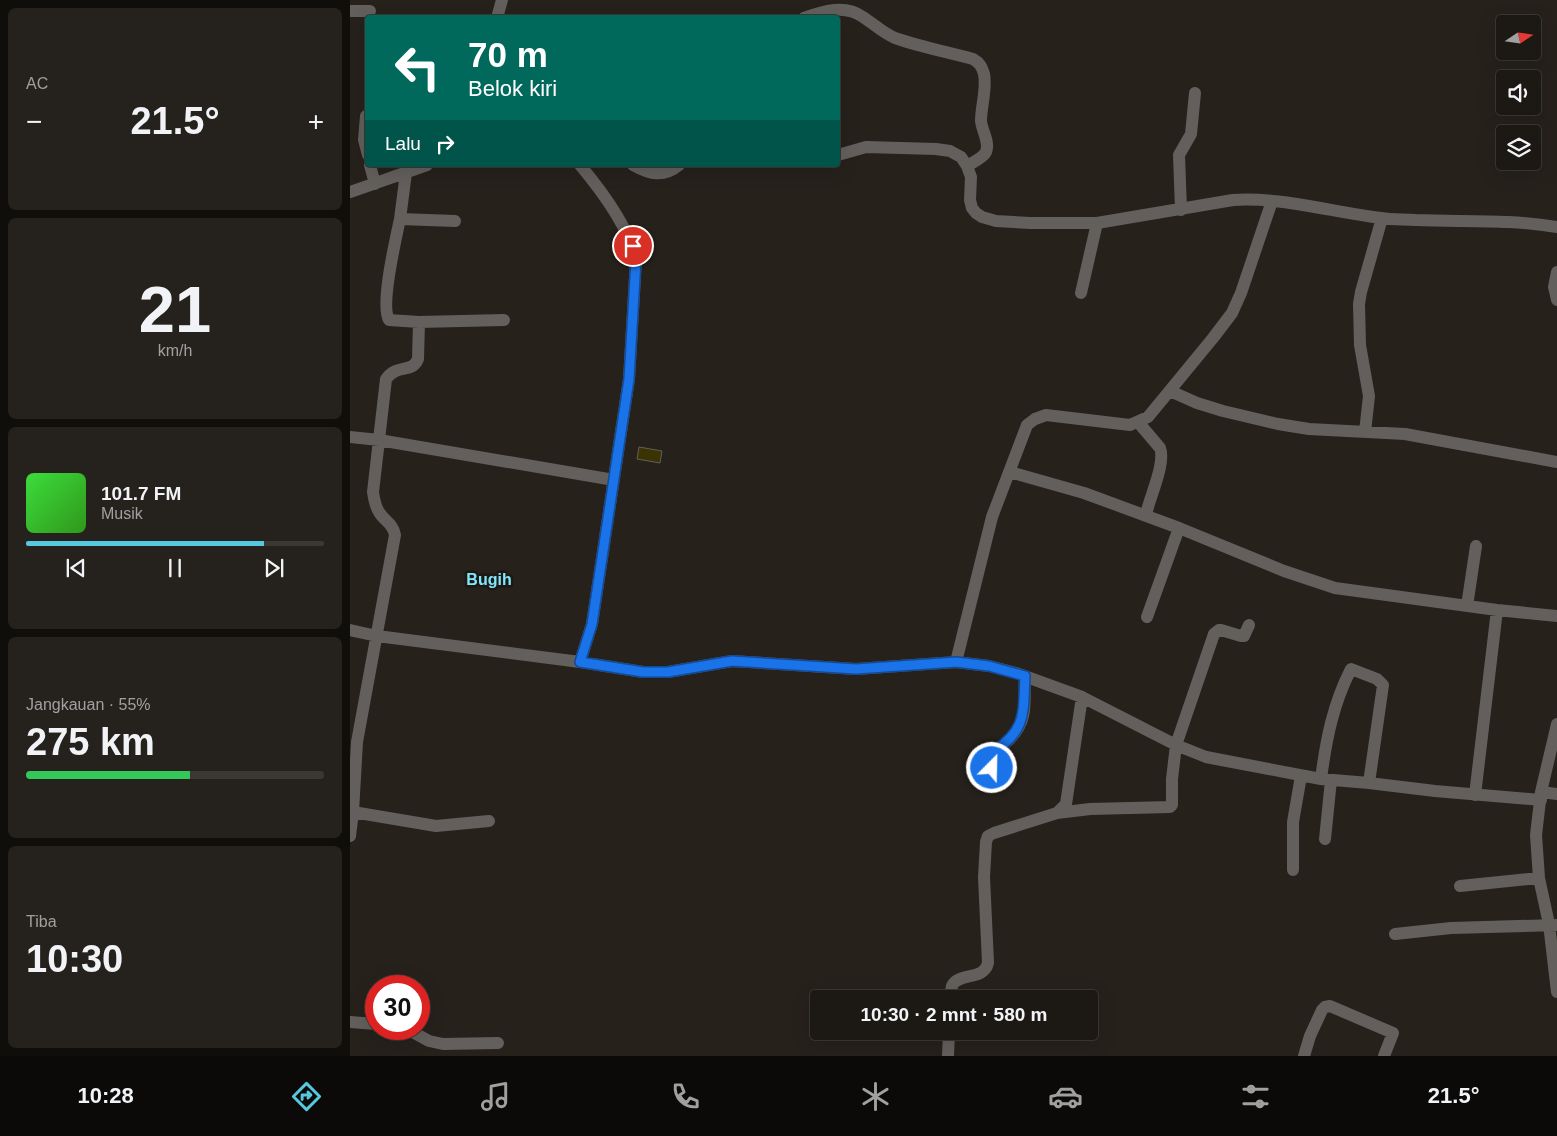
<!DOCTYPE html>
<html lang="id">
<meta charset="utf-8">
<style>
:root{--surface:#1c1914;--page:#25221d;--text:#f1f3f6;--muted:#a0a0a0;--line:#3a3834;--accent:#56c9e1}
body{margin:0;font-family:Helvetica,sans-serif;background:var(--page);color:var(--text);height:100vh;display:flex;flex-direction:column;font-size:19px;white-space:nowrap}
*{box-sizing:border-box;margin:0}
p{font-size:16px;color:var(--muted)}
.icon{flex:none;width:28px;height:28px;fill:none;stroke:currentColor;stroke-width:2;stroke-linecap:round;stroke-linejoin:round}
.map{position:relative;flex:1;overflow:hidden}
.side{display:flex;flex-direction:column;gap:8px;padding:8px;background:#0f0e0b;width:350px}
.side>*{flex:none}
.banner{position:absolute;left:15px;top:15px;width:475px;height:152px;border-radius:5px;box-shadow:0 5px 20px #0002,0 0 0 1px var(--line);background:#00695c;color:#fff;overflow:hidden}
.needle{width:32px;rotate:77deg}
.tools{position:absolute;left:1146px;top:15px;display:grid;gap:10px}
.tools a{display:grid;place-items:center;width:45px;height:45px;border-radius:5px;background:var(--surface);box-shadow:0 5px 20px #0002,0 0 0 1px var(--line);font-size:25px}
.speed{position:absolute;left:15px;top:975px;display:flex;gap:10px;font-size:25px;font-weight:700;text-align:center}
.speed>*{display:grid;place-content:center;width:65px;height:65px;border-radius:50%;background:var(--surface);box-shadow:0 5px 20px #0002,0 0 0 1px var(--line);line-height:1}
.speed .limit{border:8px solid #d22;background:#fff;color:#111}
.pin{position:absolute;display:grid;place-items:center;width:42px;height:42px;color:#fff;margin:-21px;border:2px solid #fff;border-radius:50%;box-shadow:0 1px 5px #0007}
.me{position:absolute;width:55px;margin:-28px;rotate:23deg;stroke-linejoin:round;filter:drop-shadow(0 0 4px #0008)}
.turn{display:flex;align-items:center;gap:18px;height:105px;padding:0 20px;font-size:22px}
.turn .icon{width:65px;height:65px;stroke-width:2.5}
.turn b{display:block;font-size:35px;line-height:42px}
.then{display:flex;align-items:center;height:48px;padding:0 20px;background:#0003;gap:10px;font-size:19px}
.big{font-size:38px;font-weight:800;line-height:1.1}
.side .widget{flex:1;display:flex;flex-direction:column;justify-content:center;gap:8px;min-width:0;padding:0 18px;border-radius:8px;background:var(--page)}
.side .dial{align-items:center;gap:0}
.dial b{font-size:65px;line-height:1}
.song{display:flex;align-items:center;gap:15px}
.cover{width:60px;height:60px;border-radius:8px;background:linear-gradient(135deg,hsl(120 70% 55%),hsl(110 70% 35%))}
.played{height:5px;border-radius:2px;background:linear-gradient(90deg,var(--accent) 80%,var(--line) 80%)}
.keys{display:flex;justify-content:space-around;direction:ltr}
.heat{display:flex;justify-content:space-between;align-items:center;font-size:28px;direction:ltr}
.charge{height:8px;border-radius:4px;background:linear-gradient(90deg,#34c759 55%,var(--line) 0)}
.trip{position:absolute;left:460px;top:990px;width:288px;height:50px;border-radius:5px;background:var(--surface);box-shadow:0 5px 20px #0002,0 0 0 1px var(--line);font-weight:800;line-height:50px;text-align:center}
.tab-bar{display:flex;height:80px;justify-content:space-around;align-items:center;background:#0b0a08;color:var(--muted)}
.tab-bar .icon{width:35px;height:35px}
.tab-bar .selected{color:var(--accent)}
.tab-bar b{font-size:22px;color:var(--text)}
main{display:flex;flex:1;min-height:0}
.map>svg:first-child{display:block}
.building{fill:#3b3304;stroke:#615f57}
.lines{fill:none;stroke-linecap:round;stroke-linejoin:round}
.minor{stroke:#635f5d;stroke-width:12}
.route-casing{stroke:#114b97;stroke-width:12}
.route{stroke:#1a73e8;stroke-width:9}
.labels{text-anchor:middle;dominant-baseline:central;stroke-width:5;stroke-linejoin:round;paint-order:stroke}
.quarter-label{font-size:16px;font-weight:bold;fill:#81e7fd;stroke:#1d1812}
</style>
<main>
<section class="side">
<div class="widget"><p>AC</p>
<div class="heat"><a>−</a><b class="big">21.5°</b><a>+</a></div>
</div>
<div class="widget dial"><b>21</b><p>km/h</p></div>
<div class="widget">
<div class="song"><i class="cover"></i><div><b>101.7 FM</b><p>Musik</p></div></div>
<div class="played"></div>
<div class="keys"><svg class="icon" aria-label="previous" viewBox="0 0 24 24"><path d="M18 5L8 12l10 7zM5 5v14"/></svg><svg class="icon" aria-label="pause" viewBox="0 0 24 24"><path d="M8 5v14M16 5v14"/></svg><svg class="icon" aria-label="next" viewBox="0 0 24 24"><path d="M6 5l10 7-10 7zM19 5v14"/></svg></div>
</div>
<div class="widget"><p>Jangkauan · 55%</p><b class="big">275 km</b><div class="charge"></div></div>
<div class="widget"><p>Tiba</p><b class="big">10:30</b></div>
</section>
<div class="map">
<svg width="1207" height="1056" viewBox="0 0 1207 1056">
<rect width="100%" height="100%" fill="#26211b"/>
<path class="building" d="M289,447L312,451L310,463L287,459Z"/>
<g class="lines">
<path class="minor" d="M0,11H20
M147,18L152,0
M454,18C473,11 495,4 513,17C524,24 533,33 545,38C571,47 597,52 623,59C630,63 632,67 634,74C637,89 631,106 631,121C632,131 640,142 636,152C633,158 623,162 617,166
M16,116L14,140L18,155
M488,155L516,147L586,149L600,151L611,157L617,166L621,177L620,200L622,208L626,213L632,217L646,221L680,223H747L883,200C934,197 981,212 1031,218C1043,220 1054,219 1066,220C1113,222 1160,219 1207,227
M20,165L25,184
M230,165C251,190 279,228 286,260L279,379L242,624L230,662
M283,165C299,174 313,178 329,165
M56,173C54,188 52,204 50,219C46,238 30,305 39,320L69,322L154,320
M0,192L77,165
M831,210L829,155L841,134L845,93
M50,219L105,221
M1207,272L1204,287L1207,300
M731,293L747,223
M820,391L847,403L873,411L928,424L959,429L1055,434L1207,462
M788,422L810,448C816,464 799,498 796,515
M1015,432L1019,396L1010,345L1009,304L1011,292L1032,218
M0,437L29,440L264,480
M660,472L734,493L829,528L934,571L985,588L1147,610L1207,616
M1117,606L1126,546
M797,617L829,528
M0,630L27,636L230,662L293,672H318L382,661L506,669L606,662L639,666L666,673L732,697L826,745L856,757L971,779L1019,783L1085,791L1191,800
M606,662L642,517L677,425L685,419L696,415L780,425L798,417L863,338L882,313L891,293L922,201
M1207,724L1191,792L1186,835L1189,878L1199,924L1207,992
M971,779C976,740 983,704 1001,669L1027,679L1033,685L1019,783
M634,783L640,773L643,752C656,744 669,732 673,716C676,704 674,689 675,676
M1191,792L1207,794
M1125,795L1147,610
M3,812L86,826L139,821
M707,813L740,809L820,807L822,805V779L826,745L864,634L869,630H871L891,636H894L899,625
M0,836L3,812L7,742L45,535C43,523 34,521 29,512C25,506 24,499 23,492L36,379C48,363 62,374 68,359L69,322
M975,839L981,780
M943,870V822L951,776
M1110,886L1189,878
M1045,934L1101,928L1207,925
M601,999C601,995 601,990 602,986C608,972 634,981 638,963L634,877L636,842L638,836L644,833L707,813L716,804L732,697
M0,1022L26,1024
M57,1029L79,1041L93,1044L148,1043
M598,1056L599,1031
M954,1056L960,1036L972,1010L975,1007L980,1006L1043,1033L1034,1056"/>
</g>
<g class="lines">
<g class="route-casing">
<path id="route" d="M283,246L286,260L279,379L242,624L230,662L293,672H318L382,661L506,669L606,662L639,666L675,676C673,713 677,730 643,752L642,768"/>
</g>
<use href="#route" class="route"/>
</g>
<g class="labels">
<g class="quarter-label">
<text x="139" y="579">Bugih</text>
</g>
</g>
</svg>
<div class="tools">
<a><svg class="needle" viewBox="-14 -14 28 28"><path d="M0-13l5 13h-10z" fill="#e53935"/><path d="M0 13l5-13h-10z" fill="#a0a0a0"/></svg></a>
<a><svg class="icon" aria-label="sound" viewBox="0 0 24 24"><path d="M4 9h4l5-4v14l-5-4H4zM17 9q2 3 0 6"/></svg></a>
<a><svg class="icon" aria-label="layers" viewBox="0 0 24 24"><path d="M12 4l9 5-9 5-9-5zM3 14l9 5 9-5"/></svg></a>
</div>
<div class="speed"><div class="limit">30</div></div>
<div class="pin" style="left:283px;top:246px;background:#d93025"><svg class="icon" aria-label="arrive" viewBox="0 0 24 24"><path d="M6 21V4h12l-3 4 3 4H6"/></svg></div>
<svg class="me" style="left:642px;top:768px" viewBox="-20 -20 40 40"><circle r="17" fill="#1a73e8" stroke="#fff" stroke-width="3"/><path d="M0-11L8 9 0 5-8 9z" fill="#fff"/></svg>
<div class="trip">10:30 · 2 mnt · 580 m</div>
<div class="banner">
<div class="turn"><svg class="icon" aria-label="left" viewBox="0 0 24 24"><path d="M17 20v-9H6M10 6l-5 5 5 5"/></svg><div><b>70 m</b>Belok kiri</div></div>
<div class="then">Lalu<svg class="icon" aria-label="right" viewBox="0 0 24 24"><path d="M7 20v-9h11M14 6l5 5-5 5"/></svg></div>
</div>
</div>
</main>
<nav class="tab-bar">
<b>10:28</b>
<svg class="icon selected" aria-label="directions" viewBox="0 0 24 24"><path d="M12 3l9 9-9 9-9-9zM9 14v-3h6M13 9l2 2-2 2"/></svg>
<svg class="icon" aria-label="music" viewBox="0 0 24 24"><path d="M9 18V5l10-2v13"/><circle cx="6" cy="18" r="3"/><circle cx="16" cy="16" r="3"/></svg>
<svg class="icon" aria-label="phone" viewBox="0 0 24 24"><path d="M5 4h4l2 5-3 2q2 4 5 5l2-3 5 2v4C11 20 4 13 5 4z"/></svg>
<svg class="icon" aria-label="climate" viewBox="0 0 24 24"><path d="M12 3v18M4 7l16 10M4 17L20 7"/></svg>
<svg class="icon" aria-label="car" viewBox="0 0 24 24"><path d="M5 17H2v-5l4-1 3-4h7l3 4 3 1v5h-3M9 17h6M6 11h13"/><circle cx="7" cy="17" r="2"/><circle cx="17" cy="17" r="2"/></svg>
<svg class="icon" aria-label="filters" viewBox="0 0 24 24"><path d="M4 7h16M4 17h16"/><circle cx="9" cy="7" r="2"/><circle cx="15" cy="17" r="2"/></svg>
<b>21.5°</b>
</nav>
